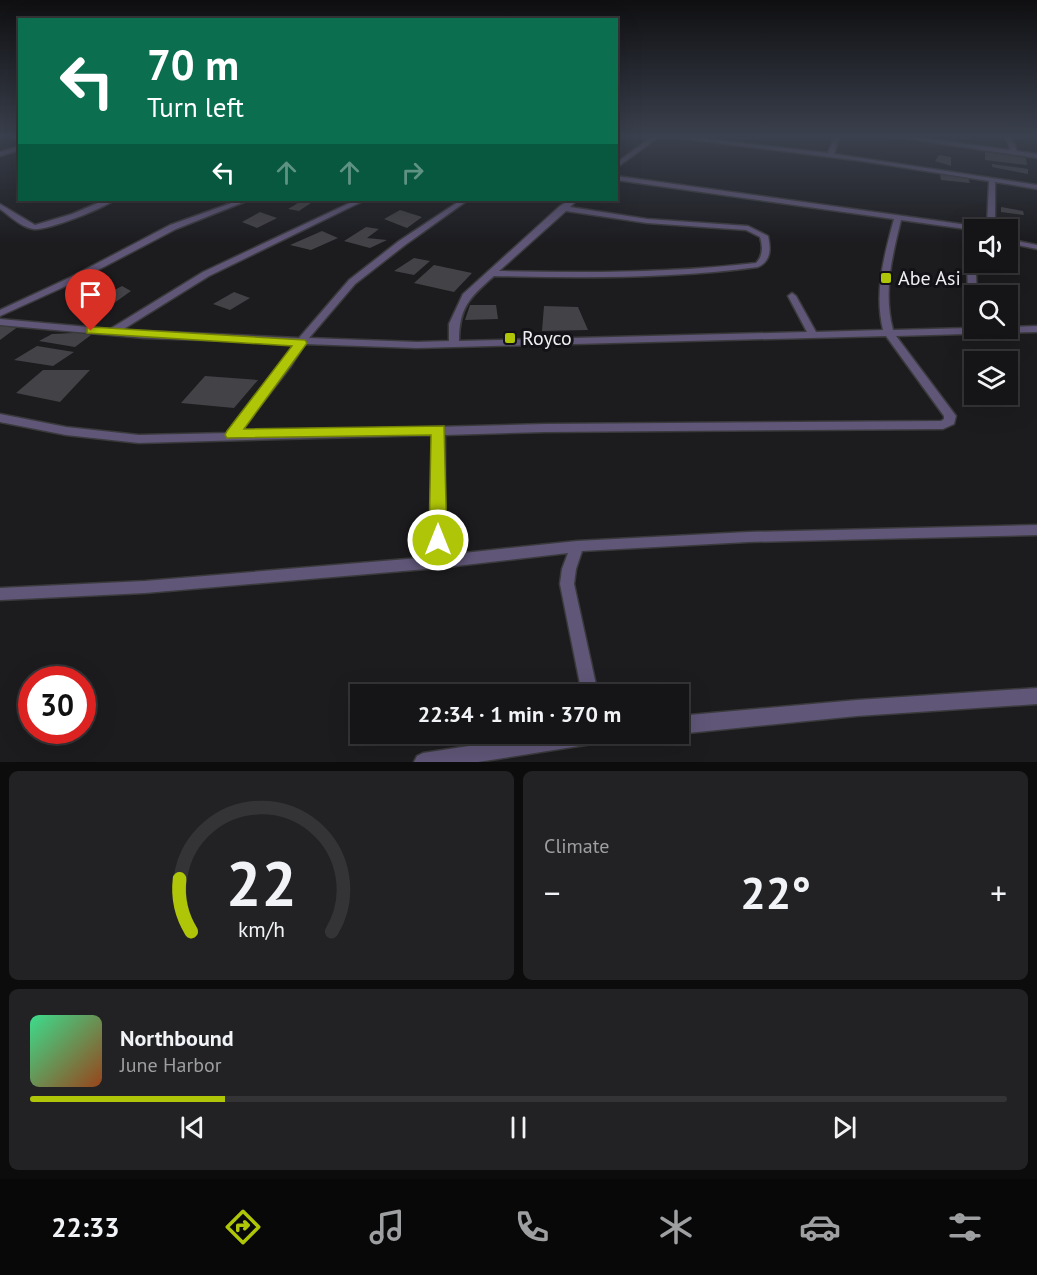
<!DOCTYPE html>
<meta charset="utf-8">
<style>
:root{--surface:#151517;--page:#222224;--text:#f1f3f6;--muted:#9d9fa1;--line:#343436;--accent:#afc507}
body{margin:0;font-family:"PT Sans",sans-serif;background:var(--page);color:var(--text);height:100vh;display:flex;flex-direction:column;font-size:22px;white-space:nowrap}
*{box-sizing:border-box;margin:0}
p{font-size:20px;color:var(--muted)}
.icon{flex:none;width:33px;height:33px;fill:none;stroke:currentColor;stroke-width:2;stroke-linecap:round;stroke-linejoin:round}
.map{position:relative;height:762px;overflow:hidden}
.side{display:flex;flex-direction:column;gap:9px;padding:9px;background:#0c0c0d;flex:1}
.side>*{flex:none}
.top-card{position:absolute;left:18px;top:18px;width:600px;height:183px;border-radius:0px;box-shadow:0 6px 24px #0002,0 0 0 2px var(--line);background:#0b6e4f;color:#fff;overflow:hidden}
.tools{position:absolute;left:964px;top:219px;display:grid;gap:12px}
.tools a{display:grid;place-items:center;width:54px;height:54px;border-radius:0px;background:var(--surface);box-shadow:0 6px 24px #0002,0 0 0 2px var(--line);font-size:30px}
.speed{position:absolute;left:18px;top:666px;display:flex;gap:12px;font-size:30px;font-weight:700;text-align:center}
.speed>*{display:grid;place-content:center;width:78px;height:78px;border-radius:50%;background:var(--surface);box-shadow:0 6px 24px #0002,0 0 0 2px var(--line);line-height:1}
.speed .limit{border:9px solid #d22;background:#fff;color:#111}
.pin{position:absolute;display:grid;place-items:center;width:51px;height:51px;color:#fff;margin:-62px -26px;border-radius:50% 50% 50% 0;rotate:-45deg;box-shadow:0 0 6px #0007}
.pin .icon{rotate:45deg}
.me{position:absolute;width:66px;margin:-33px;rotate:0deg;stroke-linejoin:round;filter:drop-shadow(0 0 4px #0008)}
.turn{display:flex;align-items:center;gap:21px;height:126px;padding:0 30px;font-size:27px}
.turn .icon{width:78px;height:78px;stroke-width:2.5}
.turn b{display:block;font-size:42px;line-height:51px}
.lanes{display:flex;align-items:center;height:57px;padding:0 30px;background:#0003;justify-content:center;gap:30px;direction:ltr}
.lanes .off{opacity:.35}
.big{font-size:45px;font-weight:700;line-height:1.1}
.side .tile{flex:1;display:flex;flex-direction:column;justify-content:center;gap:9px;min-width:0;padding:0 21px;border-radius:9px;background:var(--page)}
.side .dial{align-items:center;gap:0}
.dial svg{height:156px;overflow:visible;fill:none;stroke:var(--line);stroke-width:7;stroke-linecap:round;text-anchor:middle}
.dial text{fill:var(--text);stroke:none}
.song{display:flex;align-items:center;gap:18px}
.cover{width:72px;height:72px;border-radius:9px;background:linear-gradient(135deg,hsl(150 70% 55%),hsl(20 70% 35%))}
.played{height:6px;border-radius:3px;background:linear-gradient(90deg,var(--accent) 20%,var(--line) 20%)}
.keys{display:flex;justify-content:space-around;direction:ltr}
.heat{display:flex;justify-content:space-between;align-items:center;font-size:33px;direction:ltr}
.side .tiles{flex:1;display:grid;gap:9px;grid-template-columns:1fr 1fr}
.tile:last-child{grid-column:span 2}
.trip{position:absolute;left:350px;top:684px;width:339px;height:60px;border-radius:0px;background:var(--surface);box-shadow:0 6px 24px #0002,0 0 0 2px var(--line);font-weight:700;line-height:60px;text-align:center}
.tab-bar{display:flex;height:96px;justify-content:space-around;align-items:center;background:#080809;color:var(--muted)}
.tab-bar .icon{width:42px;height:42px}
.tab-bar .active{color:var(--accent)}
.tab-bar b{font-size:27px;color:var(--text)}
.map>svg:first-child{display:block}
.building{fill:#434246}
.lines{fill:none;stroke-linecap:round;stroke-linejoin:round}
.street-casing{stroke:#3a3a3c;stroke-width:3}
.street{fill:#605678;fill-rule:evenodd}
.route{fill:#afc507;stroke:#728005;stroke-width:1.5}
.poi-dot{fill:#afc507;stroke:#131216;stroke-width:2}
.labels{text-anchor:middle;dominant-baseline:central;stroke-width:6;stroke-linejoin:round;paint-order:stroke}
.poi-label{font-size:20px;fill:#efeff1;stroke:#131216;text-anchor:start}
</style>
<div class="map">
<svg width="1037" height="762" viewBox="0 0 1037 762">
<rect width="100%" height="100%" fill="#1c1c1f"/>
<path class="building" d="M985,152L1026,158L1027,165L985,160Z
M939,155L951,157V166L935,161Z
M992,164L1028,169V174L992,167Z
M940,174L968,178L970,183L941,180Z
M303,200L311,203L299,211L288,209Z
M1001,207L1023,211L1024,215L1001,212Z
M400,210L422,217L407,228L384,219Z
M260,212L277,218L257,228L242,222Z
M366,227L379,229L367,238L387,240L370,248L344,241Z
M322,231L338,238L311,250L290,245Z
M414,258L430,261L414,275L394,271Z
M434,265L472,273L454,292L414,283Z
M122,286L131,291L110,306L96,300Z
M234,292L250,298L230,310L213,304Z
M470,305H496L498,319L465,320Z
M544,306L578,307L588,330L542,331Z
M0,323L19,326L0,340Z
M95,332L75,347L39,341L52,334Z
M37,346L74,352L53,366L14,360Z
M43,370H90L60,402L16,393Z
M205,376L258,380L234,408L181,403Z"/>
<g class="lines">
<g class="street-casing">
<path id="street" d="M10,136H20V140L11,137Z
M653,136H660L616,168V163Z
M661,136H683L828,153L834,136H840L834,154L1037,185V189L995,182V227L990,230H974L977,296H975V328L1037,326V332L896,336L956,416L954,424L943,429L545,432L445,435V555L577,541L748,532L1037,525V535L748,542L582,551L576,569L574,584L598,694H582L560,584L562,569L568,553L438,568L145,593L0,600V588L145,581L431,557L433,435L139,443L66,435L0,422V414L66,427L139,435L228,433L283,363L295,343L144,338L0,325V319L110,329L203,272L356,200H364L363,201L209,276L122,330L299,338L349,280L399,241L461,200H468L405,245L355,284L309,338L417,342L449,341V324L463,294L560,206L570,200H577L570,207L647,219L748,226L768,236C771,249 771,261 758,267C670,279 582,278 494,276C470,297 459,307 459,341L807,332L788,296L792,293L796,296L816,332L883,330C874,292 884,256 894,219L616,180V176L982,227L987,226L989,181L862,161ZM566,211L647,223L746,230L760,237C763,247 763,256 756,263C670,273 585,273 499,271ZM901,220L966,229L969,328L893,330C883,292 892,257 901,220ZM886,336L944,416V419L941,421L545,424L240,432L291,366L305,344L417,348Z
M890,136H908L1010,150L1005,136H1011L1017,151L1037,154V158Z
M20,146V150L0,156V152Z
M105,200H114C102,209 47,231 33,229C21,227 10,216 0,209V204L35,225L72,214Z
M240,200H249L176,229L77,281L0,316V310L71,277L170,225Z
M1008,239L1037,245V249L1008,243Z
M1037,688V704L857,716L678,734V716L857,700Z
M547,734H607L604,740L598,743L478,762H414L417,756L423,753Z"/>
</g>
<use href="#street" class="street"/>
</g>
<linearGradient id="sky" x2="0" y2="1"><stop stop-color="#0f0f11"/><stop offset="0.56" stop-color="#3a404d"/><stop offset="1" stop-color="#3a404d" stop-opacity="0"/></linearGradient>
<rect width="1037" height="243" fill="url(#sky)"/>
<path class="route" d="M91,327L305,340L307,343L244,429L444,426L447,540L445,545H432L429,540L431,435L227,438L225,435L227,431L292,346L87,333V328Z"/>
<g class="poi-dot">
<rect x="880" y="272" width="12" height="12" rx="3"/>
<rect x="504" y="332" width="12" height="12" rx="3"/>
</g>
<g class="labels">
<g class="poi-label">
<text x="898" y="278">Abe Asi</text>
<text x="522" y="338">Royco</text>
</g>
</g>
</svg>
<div class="tools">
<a><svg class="icon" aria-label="sound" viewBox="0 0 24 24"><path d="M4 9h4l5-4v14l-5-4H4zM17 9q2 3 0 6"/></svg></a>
<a><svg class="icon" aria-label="search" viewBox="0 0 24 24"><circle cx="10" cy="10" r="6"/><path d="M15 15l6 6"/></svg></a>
<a><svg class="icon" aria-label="layers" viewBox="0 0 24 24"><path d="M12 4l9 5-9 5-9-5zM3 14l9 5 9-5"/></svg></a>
</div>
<div class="speed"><div class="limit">30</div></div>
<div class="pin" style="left:91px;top:331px;background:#d93025"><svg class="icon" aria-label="arrive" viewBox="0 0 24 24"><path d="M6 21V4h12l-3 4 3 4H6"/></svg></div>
<svg class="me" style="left:438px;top:540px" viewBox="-20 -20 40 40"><circle r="17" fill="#afc507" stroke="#fff" stroke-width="3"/><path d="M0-11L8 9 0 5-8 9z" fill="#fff"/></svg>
<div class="trip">22:34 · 1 min · 370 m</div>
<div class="top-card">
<div class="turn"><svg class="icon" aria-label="left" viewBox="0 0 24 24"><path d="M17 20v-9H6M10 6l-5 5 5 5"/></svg><div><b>70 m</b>Turn left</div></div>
<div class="lanes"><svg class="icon" aria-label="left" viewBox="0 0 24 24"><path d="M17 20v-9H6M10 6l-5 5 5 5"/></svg><svg class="icon off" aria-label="ahead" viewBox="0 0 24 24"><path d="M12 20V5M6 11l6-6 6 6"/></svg><svg class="icon off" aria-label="ahead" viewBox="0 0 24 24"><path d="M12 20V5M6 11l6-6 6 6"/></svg><svg class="icon off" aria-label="right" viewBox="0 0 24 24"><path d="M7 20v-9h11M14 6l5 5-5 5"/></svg></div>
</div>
</div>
<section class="side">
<div class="tiles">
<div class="tile dial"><svg viewBox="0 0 100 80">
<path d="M14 69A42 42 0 1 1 86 69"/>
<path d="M14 69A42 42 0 0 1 8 42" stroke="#afc507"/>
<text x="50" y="56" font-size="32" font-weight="700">22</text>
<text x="50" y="72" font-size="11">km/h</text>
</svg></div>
<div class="tile"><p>Climate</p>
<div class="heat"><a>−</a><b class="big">22°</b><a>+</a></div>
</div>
<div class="tile">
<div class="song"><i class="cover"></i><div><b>Northbound</b><p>June Harbor</p></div></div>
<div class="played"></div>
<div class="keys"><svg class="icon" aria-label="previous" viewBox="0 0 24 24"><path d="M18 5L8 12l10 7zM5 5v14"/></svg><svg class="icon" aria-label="pause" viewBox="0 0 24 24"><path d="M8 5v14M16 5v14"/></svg><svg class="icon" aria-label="next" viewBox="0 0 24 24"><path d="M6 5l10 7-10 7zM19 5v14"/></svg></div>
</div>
</div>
</section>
<nav class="tab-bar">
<b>22:33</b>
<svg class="icon active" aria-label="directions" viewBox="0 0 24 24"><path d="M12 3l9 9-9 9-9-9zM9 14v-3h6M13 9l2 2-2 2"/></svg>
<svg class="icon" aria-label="music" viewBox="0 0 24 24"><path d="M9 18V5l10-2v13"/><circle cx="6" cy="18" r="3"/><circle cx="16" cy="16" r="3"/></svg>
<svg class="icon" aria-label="phone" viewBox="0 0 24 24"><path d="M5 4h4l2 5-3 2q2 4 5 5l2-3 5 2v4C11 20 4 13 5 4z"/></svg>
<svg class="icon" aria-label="climate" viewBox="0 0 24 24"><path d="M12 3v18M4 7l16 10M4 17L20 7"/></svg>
<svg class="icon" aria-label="car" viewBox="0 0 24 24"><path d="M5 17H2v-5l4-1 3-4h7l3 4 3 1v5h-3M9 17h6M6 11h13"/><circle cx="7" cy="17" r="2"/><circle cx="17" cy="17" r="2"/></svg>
<svg class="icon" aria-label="filters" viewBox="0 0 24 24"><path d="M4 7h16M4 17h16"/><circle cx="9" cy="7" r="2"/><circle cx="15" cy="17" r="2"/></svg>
</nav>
